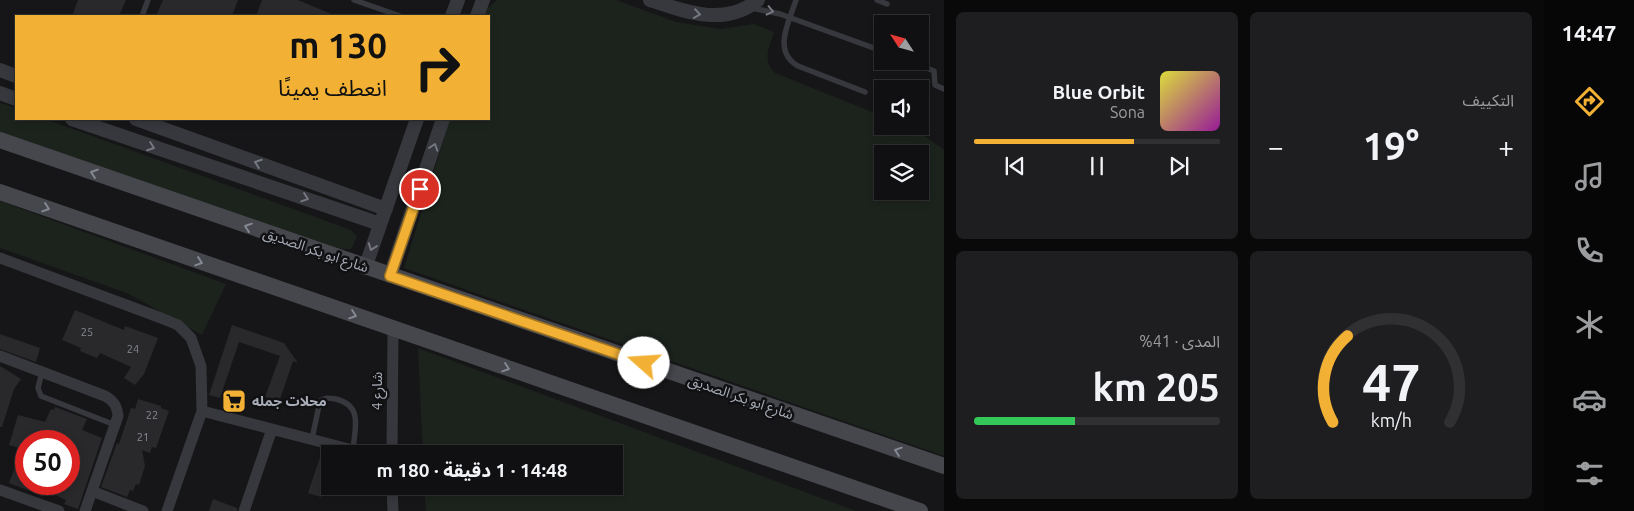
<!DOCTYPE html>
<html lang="ar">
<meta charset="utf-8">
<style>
:root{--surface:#101012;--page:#1e1e20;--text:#f1f3f6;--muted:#9c9d9f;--line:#303032;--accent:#f2b134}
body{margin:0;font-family:Ubuntu,"Noto Sans Arabic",sans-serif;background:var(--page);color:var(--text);direction:rtl;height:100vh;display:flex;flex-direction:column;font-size:19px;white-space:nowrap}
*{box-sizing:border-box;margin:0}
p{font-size:16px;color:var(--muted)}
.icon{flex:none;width:28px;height:28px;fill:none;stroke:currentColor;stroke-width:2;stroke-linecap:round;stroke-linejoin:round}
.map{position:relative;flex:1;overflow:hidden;direction:ltr}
.sheet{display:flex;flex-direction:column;gap:12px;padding:12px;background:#09090a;width:600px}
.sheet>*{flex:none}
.hud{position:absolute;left:15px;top:15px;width:475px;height:105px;border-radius:0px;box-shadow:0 2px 8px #0003,0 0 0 1px var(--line);direction:rtl;background:#f2b134;color:#111;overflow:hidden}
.needle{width:32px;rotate:306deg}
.fabs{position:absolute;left:874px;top:15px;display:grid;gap:10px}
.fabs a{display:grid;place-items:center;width:55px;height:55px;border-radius:0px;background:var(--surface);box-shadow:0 2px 8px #0003,0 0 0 1px var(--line);font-size:25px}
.speed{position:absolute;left:15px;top:430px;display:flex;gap:10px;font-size:25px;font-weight:700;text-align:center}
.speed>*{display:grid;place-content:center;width:65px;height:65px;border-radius:50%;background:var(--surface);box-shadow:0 2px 8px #0003,0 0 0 1px var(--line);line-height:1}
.speed .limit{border:8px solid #d22;background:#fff;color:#111}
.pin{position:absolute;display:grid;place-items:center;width:42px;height:42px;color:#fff;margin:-21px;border:2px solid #fff;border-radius:50%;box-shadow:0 1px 5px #0007}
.me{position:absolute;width:55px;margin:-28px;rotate:289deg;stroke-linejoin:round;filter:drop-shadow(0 0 4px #0008)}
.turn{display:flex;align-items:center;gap:18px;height:105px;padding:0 20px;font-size:22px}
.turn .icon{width:65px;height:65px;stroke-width:2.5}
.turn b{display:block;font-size:35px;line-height:42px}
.big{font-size:38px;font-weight:700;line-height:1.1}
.sheet .card{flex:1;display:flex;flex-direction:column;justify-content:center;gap:8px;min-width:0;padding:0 18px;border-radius:8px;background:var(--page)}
.sheet .dial{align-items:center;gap:0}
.dial svg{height:130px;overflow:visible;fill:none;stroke:var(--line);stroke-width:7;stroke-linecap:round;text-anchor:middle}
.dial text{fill:var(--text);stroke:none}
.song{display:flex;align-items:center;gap:15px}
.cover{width:60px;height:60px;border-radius:8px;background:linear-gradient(135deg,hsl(60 70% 55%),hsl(300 70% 35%))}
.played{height:5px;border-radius:2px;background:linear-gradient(90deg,var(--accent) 65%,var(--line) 65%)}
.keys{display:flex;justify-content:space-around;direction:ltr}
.heat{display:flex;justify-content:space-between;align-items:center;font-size:28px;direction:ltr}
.charge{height:8px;border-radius:4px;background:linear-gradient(90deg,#34c759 41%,var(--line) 0)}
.sheet .tiles{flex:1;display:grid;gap:12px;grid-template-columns:repeat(2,1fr)}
.trip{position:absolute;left:321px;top:445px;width:302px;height:50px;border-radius:0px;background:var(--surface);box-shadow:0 2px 8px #0003,0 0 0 1px var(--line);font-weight:700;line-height:50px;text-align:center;direction:rtl}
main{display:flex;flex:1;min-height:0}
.dock{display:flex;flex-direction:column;width:90px;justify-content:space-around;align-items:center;background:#060607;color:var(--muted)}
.dock .icon{width:35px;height:35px}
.dock .on{color:var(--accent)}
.dock b{font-size:22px;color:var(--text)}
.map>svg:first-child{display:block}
.green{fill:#1c231d;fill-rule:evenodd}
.building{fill:#29292c;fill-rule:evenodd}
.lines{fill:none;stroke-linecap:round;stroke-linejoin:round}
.service{stroke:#37383d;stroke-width:5.5}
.minor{stroke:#37383d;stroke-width:11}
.tertiary{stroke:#37383d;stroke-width:14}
.secondary{stroke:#45474d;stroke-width:16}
.oneway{stroke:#757881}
.oneway2{stroke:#858993}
.route-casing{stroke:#9d7322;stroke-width:12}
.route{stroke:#f2b134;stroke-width:9}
.labels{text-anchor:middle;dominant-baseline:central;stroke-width:5;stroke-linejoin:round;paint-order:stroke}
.number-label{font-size:11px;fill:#888b94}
.street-label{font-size:14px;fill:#a8adb8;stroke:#111113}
.poi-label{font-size:14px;font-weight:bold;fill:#a8adb8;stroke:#111113;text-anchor:start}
</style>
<main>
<nav class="dock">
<b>14:47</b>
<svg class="icon on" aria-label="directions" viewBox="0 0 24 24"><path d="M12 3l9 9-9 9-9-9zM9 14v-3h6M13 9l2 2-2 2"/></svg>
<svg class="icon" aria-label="music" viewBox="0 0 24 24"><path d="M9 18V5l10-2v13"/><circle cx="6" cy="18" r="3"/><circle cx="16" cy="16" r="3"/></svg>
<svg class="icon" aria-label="phone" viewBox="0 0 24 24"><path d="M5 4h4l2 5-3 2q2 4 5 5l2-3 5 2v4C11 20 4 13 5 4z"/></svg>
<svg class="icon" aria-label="climate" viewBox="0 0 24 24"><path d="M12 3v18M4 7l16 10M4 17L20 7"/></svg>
<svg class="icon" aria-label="car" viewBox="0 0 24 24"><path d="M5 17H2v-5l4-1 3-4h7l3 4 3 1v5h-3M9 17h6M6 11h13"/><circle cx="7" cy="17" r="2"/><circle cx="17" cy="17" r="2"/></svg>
<svg class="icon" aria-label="filters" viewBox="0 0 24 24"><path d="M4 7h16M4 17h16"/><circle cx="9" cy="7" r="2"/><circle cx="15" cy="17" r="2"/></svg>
</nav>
<section class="sheet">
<div class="tiles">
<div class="card"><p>التكييف</p>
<div class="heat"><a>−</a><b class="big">19°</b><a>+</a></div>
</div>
<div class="card">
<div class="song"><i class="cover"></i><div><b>Blue Orbit</b><p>Sona</p></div></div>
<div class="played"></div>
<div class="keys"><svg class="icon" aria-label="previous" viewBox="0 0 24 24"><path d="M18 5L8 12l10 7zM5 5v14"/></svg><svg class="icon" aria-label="pause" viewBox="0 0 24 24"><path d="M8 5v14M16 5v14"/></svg><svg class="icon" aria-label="next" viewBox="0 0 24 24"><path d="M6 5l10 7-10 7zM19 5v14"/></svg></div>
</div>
<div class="card dial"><svg viewBox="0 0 100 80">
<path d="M14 69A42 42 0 1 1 86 69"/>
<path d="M14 69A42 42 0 0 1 23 16" stroke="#f2b134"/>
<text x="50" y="56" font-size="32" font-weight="700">47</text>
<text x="50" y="72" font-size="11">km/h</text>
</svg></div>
<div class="card"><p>المدى · 41%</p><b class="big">205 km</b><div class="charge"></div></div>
</div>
</section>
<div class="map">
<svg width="944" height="511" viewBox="0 0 944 511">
<rect width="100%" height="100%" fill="#161618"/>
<path class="green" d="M497,0H616L676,22L721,29L754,24L774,32C769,47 762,61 775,73L882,116V126L914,128L944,150V456L404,268L450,119H489V16H484L487,9ZM882,154H920V191H882Z
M0,103L16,108V119H45L351,230L357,237L351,249H337L0,134Z
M0,201L226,284L202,335L127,293L0,248Z
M418,348L856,511H426L424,486H615V454H423Z"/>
<path class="building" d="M78,0H126L119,16H72Z
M163,0H238L232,16H156Z
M262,0H298L336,16H256Z
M75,310L124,330L125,326L158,338L144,374L135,385L124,378L131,367L100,353L97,358L80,351L81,348L62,340Z
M232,325L284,343L298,363L293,361L279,402L265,397L280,356L239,342L220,398L209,395Z
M0,334L40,348L36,362L0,349Z
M0,366L21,379L14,389L2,427H0Z
M138,399L161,406V408L169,411L156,448L152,447L150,453L142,450L145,466L139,485L136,484L133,491L130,490L127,497L101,487L117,443L119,444L131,408L135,409Z
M55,407L87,419L82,430L102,438L78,509L64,504L66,500L45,490L43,496L9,483L22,449L9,445L18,415L45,422L51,409L54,410ZM26,441H69V484H26Z
M320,457L330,460V469L321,497L308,493Z
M213,499L237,508V511H209Z"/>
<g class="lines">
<path class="service" d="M354,0L400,16
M796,0C789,22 772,51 798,66L865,92
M877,0L887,4
M752,8L780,14L882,51
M142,16L148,0
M910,61L934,71L935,85L944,89
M42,372L38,388L41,396L115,425
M312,439L320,401C326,397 329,398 336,399C363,406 355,427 353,450"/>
<path class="minor" d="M0,258L161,318L178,325L191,338L201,366L202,411L167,511
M0,356L105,396C114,401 117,406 118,416L85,511
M202,411L368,454
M392,454L393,329
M392,486L393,511
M0,490L59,511
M92,491L143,511
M244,511L272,429"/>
<path class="tertiary" d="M650,0C686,12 725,27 758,0
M452,16L458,0
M477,16L483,0
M0,70L16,76
M0,93L16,99
M72,119L380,224
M136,119L386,209
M365,268L417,119
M390,276L443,119"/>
<path class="secondary" d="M0,140L944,466
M0,192L920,511"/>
</g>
<defs><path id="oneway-chevron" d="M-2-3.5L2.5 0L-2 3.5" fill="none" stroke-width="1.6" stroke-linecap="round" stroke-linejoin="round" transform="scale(1.25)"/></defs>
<g class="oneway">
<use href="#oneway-chevron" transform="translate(770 11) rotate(13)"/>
<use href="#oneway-chevron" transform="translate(697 14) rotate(8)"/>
<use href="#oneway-chevron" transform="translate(151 147) rotate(20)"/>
<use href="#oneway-chevron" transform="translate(434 147) rotate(-72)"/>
<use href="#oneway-chevron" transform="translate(258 163) rotate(-160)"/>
<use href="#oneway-chevron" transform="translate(305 198) rotate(19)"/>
<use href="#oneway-chevron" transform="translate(372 247) rotate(110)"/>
</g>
<g class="oneway2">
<use href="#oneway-chevron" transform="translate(94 173) rotate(-161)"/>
<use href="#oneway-chevron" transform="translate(46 208) rotate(19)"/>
<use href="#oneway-chevron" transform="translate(248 227) rotate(-161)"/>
<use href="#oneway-chevron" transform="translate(199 262) rotate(19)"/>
<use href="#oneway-chevron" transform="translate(353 315) rotate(19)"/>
<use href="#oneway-chevron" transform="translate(506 368) rotate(19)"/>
<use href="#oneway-chevron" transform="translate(898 451) rotate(-161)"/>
</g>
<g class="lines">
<g class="route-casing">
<path id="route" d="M420,189L390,276L644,363"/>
</g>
<use href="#route" class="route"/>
</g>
<defs>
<g id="supermarket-square" transform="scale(1.25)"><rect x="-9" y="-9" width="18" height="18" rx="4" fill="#f2b134" stroke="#111113"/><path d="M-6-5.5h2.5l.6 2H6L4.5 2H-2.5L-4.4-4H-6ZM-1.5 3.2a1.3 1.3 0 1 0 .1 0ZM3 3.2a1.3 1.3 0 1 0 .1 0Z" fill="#111"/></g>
</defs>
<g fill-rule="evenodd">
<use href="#supermarket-square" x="234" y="401"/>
</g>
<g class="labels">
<g class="number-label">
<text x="87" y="332">25</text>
<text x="133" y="349">24</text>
<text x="152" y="415">22</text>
<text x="143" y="437">21</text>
</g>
<g class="street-label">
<text transform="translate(316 250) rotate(19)">شارع ابو بكر الصديق</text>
<text transform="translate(377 391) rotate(-90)">شارع 4</text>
<text transform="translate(741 397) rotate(19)">شارع ابو بكر الصديق</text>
</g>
<g class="poi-label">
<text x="252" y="401">محلات جمله</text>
</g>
</g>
</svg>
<div class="fabs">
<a><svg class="needle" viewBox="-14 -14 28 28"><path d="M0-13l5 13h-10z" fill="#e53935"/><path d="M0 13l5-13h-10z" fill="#9c9d9f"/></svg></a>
<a><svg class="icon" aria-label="sound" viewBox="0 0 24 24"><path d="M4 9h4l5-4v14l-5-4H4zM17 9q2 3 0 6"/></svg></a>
<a><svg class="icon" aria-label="layers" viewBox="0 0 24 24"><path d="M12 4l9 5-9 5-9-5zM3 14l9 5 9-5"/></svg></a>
</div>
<div class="speed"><div class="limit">50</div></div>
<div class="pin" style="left:420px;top:189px;background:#d93025"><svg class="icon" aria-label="arrive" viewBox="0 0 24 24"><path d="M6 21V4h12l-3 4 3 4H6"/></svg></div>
<svg class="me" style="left:644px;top:363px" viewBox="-20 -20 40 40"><circle r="19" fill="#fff"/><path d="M0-13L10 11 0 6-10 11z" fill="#f2b134"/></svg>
<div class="trip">14:48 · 1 دقيقة · 180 m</div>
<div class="hud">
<div class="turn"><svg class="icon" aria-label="right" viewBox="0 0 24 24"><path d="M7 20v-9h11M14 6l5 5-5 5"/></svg><div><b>130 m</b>انعطف يمينًا</div></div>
</div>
</div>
</main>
